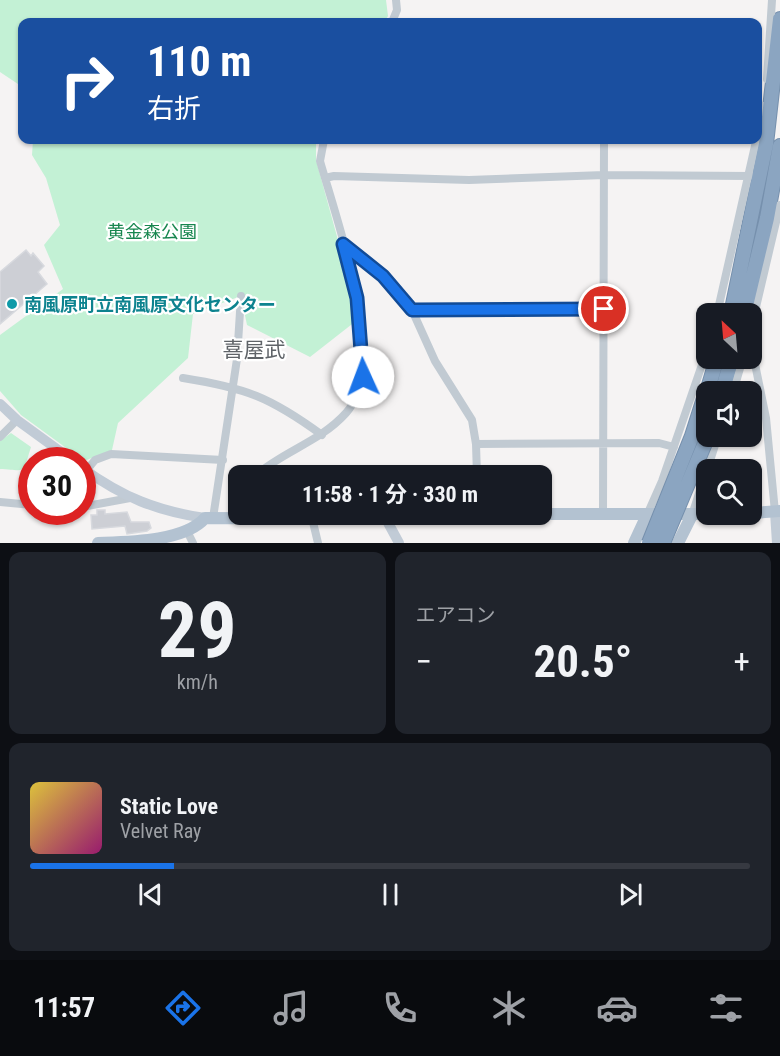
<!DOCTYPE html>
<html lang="ja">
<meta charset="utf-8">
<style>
:root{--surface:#171b24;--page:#20242c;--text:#f1f3f6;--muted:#9ea1a6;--line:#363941;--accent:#1a73e8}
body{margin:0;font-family:"Roboto Condensed","Noto Sans JP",sans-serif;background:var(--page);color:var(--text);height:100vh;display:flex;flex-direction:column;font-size:22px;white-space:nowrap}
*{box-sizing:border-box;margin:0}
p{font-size:20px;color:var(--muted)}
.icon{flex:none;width:33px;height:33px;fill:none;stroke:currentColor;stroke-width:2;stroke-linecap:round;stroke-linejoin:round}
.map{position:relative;height:543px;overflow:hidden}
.panel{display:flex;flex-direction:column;gap:9px;padding:9px;background:#0d0f14;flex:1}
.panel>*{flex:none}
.hud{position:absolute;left:18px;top:18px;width:744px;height:126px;border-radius:12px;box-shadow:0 2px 4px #0004;background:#1a4fa0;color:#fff;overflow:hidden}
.needle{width:39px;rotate:334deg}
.buttons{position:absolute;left:696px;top:303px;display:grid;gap:12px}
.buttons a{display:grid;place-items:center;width:66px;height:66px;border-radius:12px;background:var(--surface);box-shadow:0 2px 4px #0004;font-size:30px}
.speed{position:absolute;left:18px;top:447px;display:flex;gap:12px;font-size:30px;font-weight:700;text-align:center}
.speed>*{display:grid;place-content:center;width:78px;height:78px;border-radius:50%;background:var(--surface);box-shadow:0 2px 4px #0004;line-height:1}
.speed .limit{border:9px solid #d22;background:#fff;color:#111}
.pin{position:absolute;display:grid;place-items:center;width:51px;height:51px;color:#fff;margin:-26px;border:3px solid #fff;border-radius:50%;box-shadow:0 2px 6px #0007}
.me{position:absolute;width:66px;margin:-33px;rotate:358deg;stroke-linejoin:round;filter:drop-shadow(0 0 4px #0008)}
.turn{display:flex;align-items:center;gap:21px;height:126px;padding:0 30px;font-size:27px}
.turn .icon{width:78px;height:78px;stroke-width:2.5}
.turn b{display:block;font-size:42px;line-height:51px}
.big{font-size:45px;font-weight:700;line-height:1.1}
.panel .card{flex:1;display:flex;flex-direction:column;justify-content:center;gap:9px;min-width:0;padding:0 21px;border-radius:12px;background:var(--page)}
.panel .dial{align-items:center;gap:0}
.dial b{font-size:78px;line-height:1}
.song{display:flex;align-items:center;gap:18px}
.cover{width:72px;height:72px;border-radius:9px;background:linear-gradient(135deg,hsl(50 70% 55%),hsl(320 70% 35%))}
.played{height:6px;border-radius:3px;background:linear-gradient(90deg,var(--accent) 20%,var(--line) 20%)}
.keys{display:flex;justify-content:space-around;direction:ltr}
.heat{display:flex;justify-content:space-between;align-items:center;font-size:33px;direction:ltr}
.panel .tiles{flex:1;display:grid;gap:9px;grid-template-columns:1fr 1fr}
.card:last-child{grid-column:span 2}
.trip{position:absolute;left:228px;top:465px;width:324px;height:60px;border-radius:12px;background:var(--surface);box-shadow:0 2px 4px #0004;font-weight:700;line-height:60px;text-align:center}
.tabs{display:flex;height:96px;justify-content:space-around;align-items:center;background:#090b0e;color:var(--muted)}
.tabs .icon{width:42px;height:42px}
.tabs .selected{color:var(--accent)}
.tabs b{font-size:27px;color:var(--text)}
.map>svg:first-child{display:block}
.green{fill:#c3f1d5}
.building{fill:#cdcfd5;stroke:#d7d9de;stroke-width:1.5}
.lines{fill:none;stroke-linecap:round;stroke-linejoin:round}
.highway-casing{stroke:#7690ad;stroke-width:16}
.street{stroke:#c1cad2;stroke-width:8}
.secondary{stroke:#c1cbd6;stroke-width:10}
.primary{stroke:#b3c2d1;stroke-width:12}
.highway{stroke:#8ba5c1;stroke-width:14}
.highway-bridge-casing{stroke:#7690ad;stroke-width:16;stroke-linecap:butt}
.highway-bridge{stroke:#8ba5c1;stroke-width:14}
.route-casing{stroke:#114b97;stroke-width:15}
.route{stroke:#1a73e8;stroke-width:10}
.culture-dot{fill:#0f9aa8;stroke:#fff;stroke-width:2}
.labels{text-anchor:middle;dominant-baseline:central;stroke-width:4.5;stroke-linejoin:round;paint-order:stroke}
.park-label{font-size:18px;fill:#17864f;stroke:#fff}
.culture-label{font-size:18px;font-weight:bold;fill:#0d838f;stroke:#fff;text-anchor:start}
.quarter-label{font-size:21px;fill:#5f6368;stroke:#fff}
</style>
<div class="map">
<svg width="780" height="543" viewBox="0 0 780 543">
<rect width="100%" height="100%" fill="#f5f3f3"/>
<path class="green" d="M0,0H386L388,16L384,22H22V91L21,86L0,72Z
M33,140H316V160L347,273L356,321L310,357L247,325L241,296L193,314L188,358L118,423L112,450L84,461L21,415L0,391V335L63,289L44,245L60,225L46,178L32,155Z
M11,433L31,447C22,476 26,470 0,469V441Z"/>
<path class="building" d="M26,250L31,256L33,253L44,266L38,272L47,284L0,324V272Z
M97,510H105V514L127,512L131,522H149L151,528L147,531L127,534L125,526L92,529L91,515H97Z"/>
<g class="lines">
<g class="highway-casing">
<path id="highway" d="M731,314L766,144L780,19
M744,314L767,218L780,146
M707,392L717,358
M722,392L732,358"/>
</g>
<path class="street" d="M392,22L397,10L396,0
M767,79L772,0
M325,178L334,176L469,180L604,175L750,176
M343,244L383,276L412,310L435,361L472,420L476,444L477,476
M412,310L604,309
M717,314L764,106
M752,324L780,205
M749,358L755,364L766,418L775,512
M183,378C246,388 270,397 322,435
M733,392L743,358
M0,437L17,420
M476,444L659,443L674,447
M707,470L718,436
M86,471L95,460L111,454L223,460
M255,476C283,451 320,442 346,413C389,366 336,218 320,161L324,140
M0,502L32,505
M82,507L130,498
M603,513L604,140
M647,515L662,481L706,353
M692,515L706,472
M213,518L237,359L241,296
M312,518L318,543
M186,529L193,543"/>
<path class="secondary" d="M0,404L17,420L72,460
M82,468C123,497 156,511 205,518
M775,512L777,543
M386,519L399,543"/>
<path class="primary" d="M752,513L780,511
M542,514H706
M98,543C127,542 184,542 205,518L386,519L526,514
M634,543L647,515
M678,543L692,515"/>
<use href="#highway" class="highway"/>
<g class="highway-bridge-casing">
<path id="highway-bridge" d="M649,543L692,436L706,392
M663,543L708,436"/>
</g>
<use href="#highway-bridge" class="highway-bridge"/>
</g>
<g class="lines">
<g class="route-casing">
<path id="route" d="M363,377L357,298L343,244L383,276L412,310L604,309"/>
</g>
<use href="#route" class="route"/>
</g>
<circle class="culture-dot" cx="12" cy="304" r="6"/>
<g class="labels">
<g class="park-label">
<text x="152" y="231">黄金森公園</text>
</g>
<g class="culture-label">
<text x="24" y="304">南風原町立南風原文化センター</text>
</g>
<g class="quarter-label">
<text x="254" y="350">喜屋武</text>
</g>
</g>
</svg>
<div class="buttons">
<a><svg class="needle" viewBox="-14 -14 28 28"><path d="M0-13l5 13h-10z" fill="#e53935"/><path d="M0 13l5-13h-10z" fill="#9ea1a6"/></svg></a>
<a><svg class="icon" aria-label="sound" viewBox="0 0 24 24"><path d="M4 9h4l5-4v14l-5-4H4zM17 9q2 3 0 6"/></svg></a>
<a><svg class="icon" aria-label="search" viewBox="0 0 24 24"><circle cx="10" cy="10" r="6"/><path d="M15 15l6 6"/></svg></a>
</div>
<div class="speed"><div class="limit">30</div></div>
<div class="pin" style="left:604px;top:309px;background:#d93025"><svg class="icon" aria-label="arrive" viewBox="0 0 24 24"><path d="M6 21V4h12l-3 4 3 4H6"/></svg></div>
<svg class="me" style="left:363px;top:377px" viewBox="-20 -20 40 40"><circle r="19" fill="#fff"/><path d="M0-13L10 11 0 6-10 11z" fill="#1a73e8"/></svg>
<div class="trip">11:58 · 1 分 · 330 m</div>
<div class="hud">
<div class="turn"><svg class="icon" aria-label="right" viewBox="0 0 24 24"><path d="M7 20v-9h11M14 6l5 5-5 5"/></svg><div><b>110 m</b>右折</div></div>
</div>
</div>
<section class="panel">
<div class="tiles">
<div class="card dial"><b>29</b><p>km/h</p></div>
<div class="card"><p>エアコン</p>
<div class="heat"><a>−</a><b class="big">20.5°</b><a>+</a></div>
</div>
<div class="card">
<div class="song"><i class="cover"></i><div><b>Static Love</b><p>Velvet Ray</p></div></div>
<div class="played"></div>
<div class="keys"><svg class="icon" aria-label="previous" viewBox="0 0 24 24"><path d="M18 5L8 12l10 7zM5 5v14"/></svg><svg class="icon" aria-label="pause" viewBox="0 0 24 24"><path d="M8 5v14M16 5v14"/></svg><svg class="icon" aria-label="next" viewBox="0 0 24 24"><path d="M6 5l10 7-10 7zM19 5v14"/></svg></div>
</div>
</div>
</section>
<nav class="tabs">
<b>11:57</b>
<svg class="icon selected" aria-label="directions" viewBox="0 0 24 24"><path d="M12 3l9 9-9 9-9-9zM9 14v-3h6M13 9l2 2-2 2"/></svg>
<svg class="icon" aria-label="music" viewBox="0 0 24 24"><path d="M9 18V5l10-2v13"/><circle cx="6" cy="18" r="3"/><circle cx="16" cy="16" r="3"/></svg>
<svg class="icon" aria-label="phone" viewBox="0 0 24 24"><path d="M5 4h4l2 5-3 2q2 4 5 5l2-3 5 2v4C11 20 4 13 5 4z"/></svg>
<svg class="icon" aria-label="climate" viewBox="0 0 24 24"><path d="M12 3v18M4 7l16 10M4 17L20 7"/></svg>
<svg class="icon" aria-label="car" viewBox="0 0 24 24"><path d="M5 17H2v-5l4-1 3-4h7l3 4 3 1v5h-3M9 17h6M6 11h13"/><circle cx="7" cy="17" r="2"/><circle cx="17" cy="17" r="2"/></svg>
<svg class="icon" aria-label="filters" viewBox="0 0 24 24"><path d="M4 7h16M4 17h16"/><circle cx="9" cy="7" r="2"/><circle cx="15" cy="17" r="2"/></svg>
</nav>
